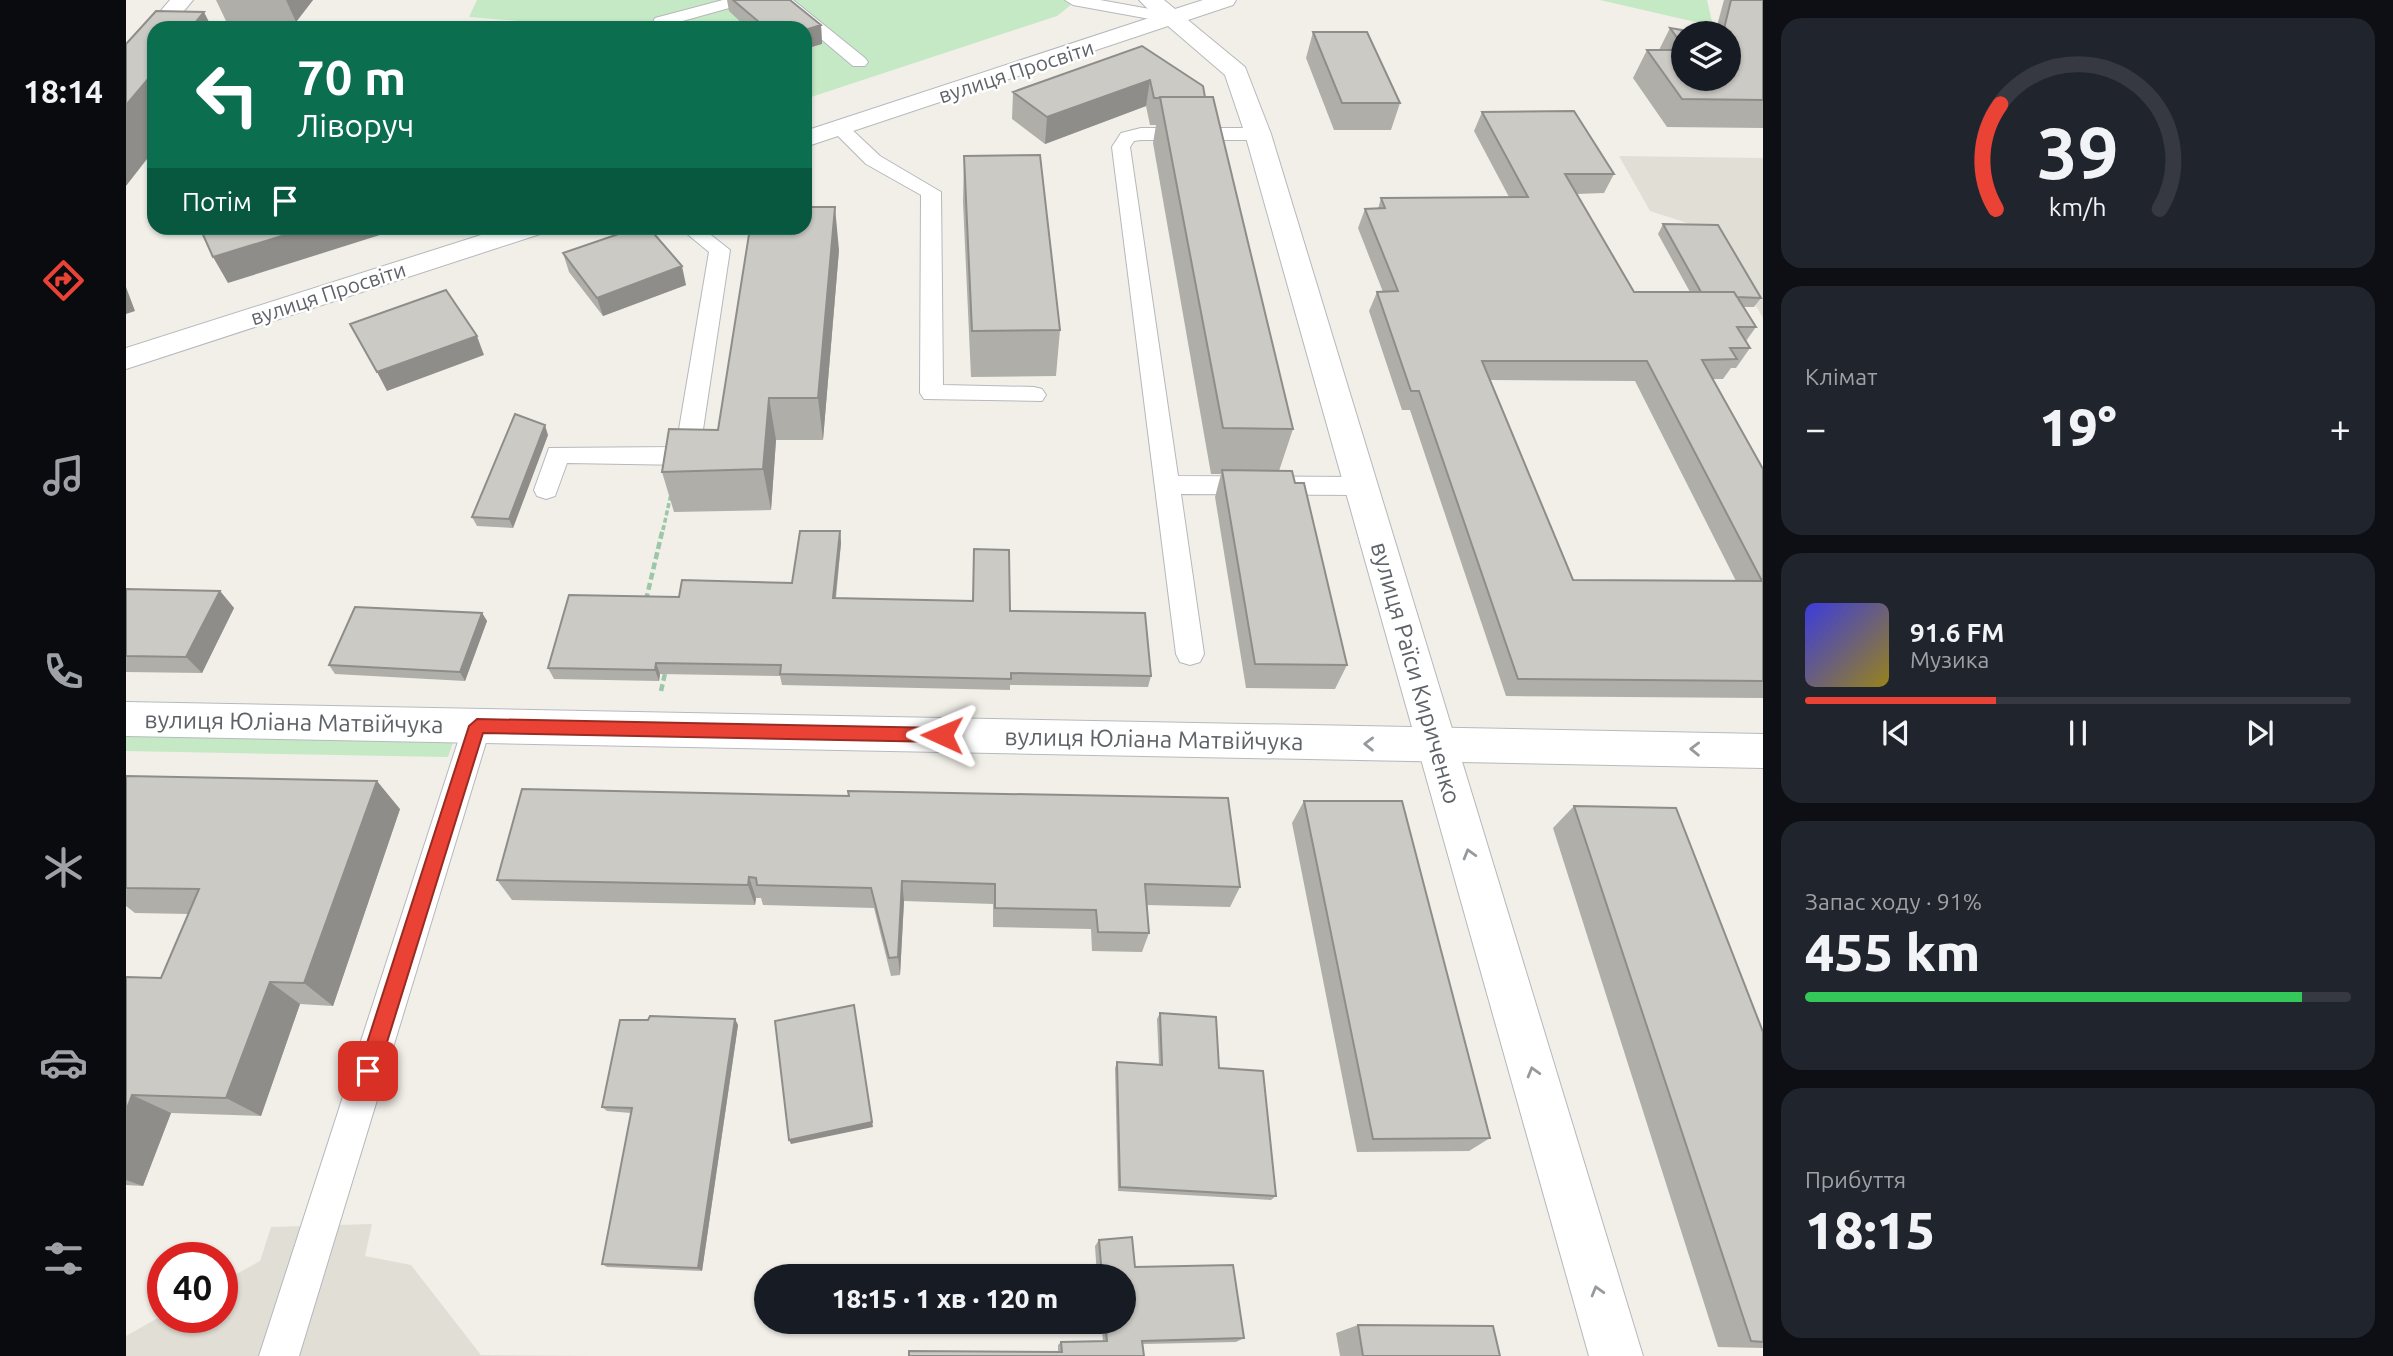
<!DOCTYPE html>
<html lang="uk">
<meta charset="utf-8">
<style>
:root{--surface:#171b24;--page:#20242c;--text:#f1f3f6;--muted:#9ea1a6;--line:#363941;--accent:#ea4335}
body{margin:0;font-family:Ubuntu,sans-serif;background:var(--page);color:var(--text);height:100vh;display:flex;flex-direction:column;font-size:26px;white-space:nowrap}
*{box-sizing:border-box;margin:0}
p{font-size:23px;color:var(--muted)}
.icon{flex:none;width:38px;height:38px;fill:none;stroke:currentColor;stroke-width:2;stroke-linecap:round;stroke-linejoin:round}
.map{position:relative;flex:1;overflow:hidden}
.drawer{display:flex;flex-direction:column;gap:18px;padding:18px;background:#0d0f14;width:630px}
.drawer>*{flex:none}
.banner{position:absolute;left:21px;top:21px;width:665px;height:214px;border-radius:21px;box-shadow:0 2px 5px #0004;background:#0b6e4f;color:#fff;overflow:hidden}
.fabs{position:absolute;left:1545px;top:21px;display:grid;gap:14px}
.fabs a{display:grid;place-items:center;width:70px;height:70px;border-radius:50%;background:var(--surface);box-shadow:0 2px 5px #0004;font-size:35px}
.speed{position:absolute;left:21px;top:1242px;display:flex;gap:14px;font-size:35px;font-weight:700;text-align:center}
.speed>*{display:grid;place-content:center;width:91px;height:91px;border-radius:50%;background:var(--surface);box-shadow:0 2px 5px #0004;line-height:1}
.speed .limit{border:10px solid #d22;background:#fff;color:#111}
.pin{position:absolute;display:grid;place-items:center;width:60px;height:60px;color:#fff;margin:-30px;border-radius:14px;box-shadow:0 4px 10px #0006}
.me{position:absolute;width:77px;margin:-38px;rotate:271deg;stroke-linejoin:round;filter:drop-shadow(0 0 5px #0008)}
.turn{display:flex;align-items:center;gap:24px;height:147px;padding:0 35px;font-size:32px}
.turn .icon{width:91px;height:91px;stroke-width:2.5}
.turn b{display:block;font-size:49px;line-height:60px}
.then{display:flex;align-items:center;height:66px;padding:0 35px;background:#0003;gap:14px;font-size:26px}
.big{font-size:52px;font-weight:800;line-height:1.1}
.drawer .widget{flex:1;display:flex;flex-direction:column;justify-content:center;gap:10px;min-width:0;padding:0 24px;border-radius:21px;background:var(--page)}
.drawer .dial{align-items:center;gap:0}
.dial svg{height:182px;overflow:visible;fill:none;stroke:var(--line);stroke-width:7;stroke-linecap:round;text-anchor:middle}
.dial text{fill:var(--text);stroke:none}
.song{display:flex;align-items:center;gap:21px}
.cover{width:84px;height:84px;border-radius:10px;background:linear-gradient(135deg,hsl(240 70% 55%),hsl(50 70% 35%))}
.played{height:7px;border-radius:4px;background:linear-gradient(90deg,var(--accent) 35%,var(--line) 35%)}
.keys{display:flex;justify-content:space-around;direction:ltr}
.heat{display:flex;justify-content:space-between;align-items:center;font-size:38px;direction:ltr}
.charge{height:10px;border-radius:5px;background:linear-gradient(90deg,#34c759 91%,var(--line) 0)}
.trip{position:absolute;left:628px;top:1264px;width:382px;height:70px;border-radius:35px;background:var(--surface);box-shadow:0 2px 5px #0004;font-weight:800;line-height:70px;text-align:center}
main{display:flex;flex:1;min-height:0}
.menu{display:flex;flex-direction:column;width:126px;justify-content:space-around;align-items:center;background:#090b0e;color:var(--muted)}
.menu .icon{width:49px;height:49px}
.menu .on{color:var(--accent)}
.menu b{font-size:32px;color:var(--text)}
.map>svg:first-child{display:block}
.education{fill:#e1ded6}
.green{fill:#c5e8c5}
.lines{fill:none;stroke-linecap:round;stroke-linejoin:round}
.lane-casing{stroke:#b5b8bc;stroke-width:2}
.street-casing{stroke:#b5b8bc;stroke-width:2}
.secondary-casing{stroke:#b6babf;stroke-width:2}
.path-far1{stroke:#9cc7a9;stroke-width:3.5;stroke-dasharray:5 2.5;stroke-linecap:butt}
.path{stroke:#9cc7a9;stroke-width:4.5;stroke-dasharray:7 3.5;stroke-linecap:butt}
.lane{fill:#fff;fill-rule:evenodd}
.street{fill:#fff;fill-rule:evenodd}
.secondary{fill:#fff;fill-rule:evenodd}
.wall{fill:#afaea9;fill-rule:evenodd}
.shaded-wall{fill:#8f8d8a}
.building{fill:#cccac5;stroke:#8f8d8a;stroke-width:2;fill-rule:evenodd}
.oneway{stroke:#979a9d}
.route{fill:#ea4335;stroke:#982c22;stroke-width:2}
.labels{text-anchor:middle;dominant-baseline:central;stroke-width:5;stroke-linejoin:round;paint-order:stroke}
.far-street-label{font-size:21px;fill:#5f6368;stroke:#fff}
.street-label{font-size:24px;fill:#5f6368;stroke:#fff}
</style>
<main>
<nav class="menu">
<b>18:14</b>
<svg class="icon on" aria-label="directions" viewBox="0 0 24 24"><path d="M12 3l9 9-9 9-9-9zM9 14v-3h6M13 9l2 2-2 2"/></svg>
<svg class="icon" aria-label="music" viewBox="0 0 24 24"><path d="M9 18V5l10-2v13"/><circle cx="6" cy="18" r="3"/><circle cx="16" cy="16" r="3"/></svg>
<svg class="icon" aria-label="phone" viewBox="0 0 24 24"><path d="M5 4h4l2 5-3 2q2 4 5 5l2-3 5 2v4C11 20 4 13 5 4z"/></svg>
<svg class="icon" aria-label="climate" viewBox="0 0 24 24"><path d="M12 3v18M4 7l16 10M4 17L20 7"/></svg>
<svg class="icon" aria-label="car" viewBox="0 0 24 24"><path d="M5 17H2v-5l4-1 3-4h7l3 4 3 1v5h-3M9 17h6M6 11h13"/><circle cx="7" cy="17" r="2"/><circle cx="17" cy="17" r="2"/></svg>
<svg class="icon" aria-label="filters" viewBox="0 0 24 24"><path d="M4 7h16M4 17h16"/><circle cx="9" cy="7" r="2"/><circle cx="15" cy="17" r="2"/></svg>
</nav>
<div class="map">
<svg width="1637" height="1356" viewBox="0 0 1637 1356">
<rect width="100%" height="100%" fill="#f1efe8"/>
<path class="education" d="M1493,156L1637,158V318L1586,231L1524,211Z
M246,1224L239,1256L285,1265L355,1355L465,1356H0V1336L37,1315L96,1318V1282L134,1261L145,1227Z"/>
<path class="green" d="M351,0H951L931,16L679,99V28H449L445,25L343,17Z
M1474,0H1581L1587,26Z
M0,729L329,736L322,757L0,751Z"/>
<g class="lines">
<g class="lane-casing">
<path id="lane" d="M597,0H623L621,3L535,27L527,22L529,18Z
M649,0H667L739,58L742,62L739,66H727Z
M939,0H974L1046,13L1054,18L1046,23L947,5Z
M713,122L720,124L754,156L815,192L817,385L908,387L916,389L920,395L916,401L798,399L794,393L795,195L740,164L704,128Z
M1015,128H1132L1141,134L1132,140H1015L1008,141L1004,147L1052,476L1235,477L1244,480L1247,486L1244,492L1235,495L1055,494L1078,654L1074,662L1064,665L1054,662L1050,654L986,147L995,133Z
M554,228H576L604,250L573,456L570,462L561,465L441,463L429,496L420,499L411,496L408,490L423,448L550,447L583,252Z
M351,714L361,717L365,726L173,1356H133L337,726L341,717Z"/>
</g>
<g class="street-casing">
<path id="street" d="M44,0H67L44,28H28V34L24,33L20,28Z
M1013,0H1038L1049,9L1077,0H1110L1107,5L1062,20L1119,67L1145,134L1517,1356H1463L1119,134L1099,75L1042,26L679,147V131L1029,16Z
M377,228H418L414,234L0,369V348Z"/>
</g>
<g class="secondary-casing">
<path id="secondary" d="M0,702L1637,734V768L0,736Z"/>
</g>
<path class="path-far1" d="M537,530L545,494"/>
<path class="path" d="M520,600L537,528
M535,691L540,669"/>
<use href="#lane" class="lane"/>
<use href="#street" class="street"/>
<use href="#secondary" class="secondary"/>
</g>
<path class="wall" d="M90,0H187L170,22L100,21Z
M601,0H664L695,25L696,44L679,28H621L603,11Z
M1598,0H1637V128L1541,127L1507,78L1521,50H1533L1544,28L1558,33V79L1603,33H1589Z
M1187,32L1274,103L1265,130H1208L1180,58Z
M1016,46L1167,429L1153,471L1169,483L1221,665L1209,689L1120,688L1089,497L1095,474H1085L1027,143L1030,125H1024L1020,106L919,144L886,119L887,92Z
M1356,112L1488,174L1478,193L1450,194L1508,292H1564L1532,234L1537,224L1635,298L1628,307H1617L1630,327L1620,341L1624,348L1610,368H1605L1597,379H1586L1637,469V698L1380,696L1284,410H1276L1243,311L1251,292H1257L1232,228L1239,209H1252L1255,198L1383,197L1348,131ZM1364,380L1509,381L1610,581L1447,580Z
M838,156L934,330L930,376L845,377L837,202Z
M713,250L697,440H650L645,510L548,512L536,472L592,430Z
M437,253L560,285L477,316L443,272Z
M422,435L387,528L351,526L346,517Z
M714,531L715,543L710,598L884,611L1025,676L1022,687L884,685V690L656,685L654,676L534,674L533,681L428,679L422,668L553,597L666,583Z
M0,589L94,591L108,608L76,673L0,672Z
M356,613L361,621L339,681L209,674L203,665Z
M0,776L274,809L207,1006L174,1004L135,1116L45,1113L17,1186L0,1185V977L35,978L63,914L9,913L0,906Z
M396,789L1114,887L1104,907L1020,905L1023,933L1016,952L966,951L965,929L867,927V904L778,901L774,975L765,976L748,908L637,905L635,898H630L629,905L386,900L371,880Z
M1178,801L1364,1138L1343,1151L1231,1152L1166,823Z
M1448,806L1637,1032V1348L1592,1347L1427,828Z
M1034,1013L1093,1068L1150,1196L1145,1200L992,1191L989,1068L991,1062L1033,1064L1031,1019Z
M609,1019L612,1025L576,1271L481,1267L476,1264L505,1113L481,1111L476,1107L522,1020Z
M973,1240L1009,1267L1118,1338L1110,1342L1017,1344L1018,1356L932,1352V1345L935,1342L977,1341L975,1321H998V1276H971L969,1246Z
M1232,1325L1374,1356H1214L1210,1333Z"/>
<path class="shaded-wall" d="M160,0H187L170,22Z
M78,12L86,28H65Z
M695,25L696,44L679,49V30Z
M28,72V150L0,186V105Z
M1024,80L1020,106L919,144L921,117Z
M709,207L713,250L697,440L692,398Z
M182,228H276L102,283L87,257Z
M556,266L560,285L477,316L471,298Z
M0,287L9,311L0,314Z
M351,336L358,355L261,391L251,372Z
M643,398L650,440L645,510L637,469Z
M419,425L422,435L387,528L383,519Z
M714,531L715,543L708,610L707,598Z
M94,591L108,608L76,673L60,657Z
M356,613L361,621L339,681L334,672Z
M530,663L534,674L533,681L529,670Z
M251,781L274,809L207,1006L178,983Z
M623,877L630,898L629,905L622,885Z
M776,881L778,901L774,975L772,957Z
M144,982L174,1004L135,1116L100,1098Z
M728,1005L747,1127L665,1144L663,1140Z
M609,1019L612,1025L576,1271L572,1268Z
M6,1095L45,1113L17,1186L0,1180V1111Z"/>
<path class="building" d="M607,0H664L695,25L679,30V28H640Z
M1605,0H1637V100L1556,99L1521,50H1558V79H1603V33H1597Z
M30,11L78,12L65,28H28V72L0,105V44Z
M1544,28L1574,33H1558V47Z
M1187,32H1241L1274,103H1216Z
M1016,46L1077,86L1079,97H1034V98H1028L1024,80L921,117L887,92Z
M1034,97H1087L1167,429L1097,428Z
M1448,111L1488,174H1439L1508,292H1608L1630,327H1611L1624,348H1604L1611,359L1576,360L1637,469V681L1392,679L1293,391H1285L1251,292L1272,291L1239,209L1259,208L1255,198L1402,197L1356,112ZM1356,361H1521L1636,581L1447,580Z
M914,155L934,330L846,331L838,156Z
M679,207H709L692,398H643L637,469L536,472L543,429L592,430L624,228H679Z
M1537,224L1592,225L1635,298L1611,297L1608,292H1575Z
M74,228H182L87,257Z
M510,228H523L556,266L471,298L437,253Z
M320,290L351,336L251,372L224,324Z
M389,414L419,425L383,519L346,517Z
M1096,470L1166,471L1169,483H1178L1221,665L1129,664Z
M674,531H714L707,598L847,601L848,549L883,550L884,611L1019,613L1025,676L885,673V679L654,674L655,665L530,663L529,670L422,668L443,595L553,597L556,580L666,583Z
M0,589L94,591L60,657L0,656Z
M229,607L356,613L334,672L203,665Z
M0,776L251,781L178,983L144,982L100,1098L6,1095L0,1111V977L35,978L73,889L0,888Z
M396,789L723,796L722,791L1102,798L1114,887L1019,884L1023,933L972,932L970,910L869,908V884L776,881L772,957L763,958L745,888L631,885L630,878L623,877L622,885L371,880Z
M1178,801H1276L1364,1138L1247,1139Z
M1448,806L1550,808L1637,1032V1342L1625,1341Z
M728,1005L746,1122L663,1140L649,1021Z
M1034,1013L1090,1017L1093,1068L1137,1071L1150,1196L994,1187L991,1062L1036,1065Z
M524,1016L609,1019L572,1268L476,1264L506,1108L476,1107L494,1020H522Z
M1006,1237L1009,1267L1107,1265L1118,1338L1016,1341L1018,1356H783V1351L936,1352L935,1342L981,1341L979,1321H998V1276H976L973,1240Z
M1232,1325L1367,1326L1374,1356H1237Z"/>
<defs><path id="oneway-chevron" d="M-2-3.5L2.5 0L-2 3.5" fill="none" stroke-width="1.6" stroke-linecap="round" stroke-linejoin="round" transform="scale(1.75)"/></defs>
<g class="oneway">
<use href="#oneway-chevron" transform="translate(1243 744) rotate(-179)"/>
<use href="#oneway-chevron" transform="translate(1569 749) rotate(-179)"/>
<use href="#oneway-chevron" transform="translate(1343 854) rotate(-106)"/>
<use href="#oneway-chevron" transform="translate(1407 1072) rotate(-106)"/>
<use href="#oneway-chevron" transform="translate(1471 1291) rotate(-106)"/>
</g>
<path class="route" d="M351,719L816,728L824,735L816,742L357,733L252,1071L249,1078L242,1081L235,1078L232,1071L343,726Z"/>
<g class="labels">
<g class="far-street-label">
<text transform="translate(890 71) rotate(-18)">вулиця Просвіти</text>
<text transform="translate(202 293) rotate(-18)">вулиця Просвіти</text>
</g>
<g class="street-label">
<text transform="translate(1290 673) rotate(74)">вулиця Раїси Кириченко</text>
<text transform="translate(168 722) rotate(1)">вулиця Юліана Матвійчука</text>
<text transform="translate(1028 739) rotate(1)">вулиця Юліана Матвійчука</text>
</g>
</g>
</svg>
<div class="fabs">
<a><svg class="icon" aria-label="layers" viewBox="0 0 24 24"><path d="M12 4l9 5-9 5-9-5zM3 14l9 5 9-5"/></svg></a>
</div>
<div class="speed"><div class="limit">40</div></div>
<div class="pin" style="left:242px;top:1071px;background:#d93025"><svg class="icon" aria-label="arrive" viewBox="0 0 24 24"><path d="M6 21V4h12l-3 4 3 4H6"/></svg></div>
<svg class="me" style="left:816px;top:735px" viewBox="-20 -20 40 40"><path d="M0-17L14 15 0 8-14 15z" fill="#ea4335" stroke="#fff" stroke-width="4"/></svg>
<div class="trip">18:15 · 1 хв · 120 m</div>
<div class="banner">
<div class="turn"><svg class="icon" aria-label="left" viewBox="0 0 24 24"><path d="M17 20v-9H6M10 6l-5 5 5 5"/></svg><div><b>70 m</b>Ліворуч</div></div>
<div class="then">Потім<svg class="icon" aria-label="arrive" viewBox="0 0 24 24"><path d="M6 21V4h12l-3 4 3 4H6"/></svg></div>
</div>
</div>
<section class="drawer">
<div class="widget dial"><svg viewBox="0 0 100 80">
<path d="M14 69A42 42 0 1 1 86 69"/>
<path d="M14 69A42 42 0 0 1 16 23" stroke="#ea4335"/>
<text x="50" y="56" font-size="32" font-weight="700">39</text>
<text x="50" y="72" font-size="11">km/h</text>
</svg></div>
<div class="widget"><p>Клімат</p>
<div class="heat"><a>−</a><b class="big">19°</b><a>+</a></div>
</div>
<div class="widget">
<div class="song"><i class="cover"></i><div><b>91.6 FM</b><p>Музика</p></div></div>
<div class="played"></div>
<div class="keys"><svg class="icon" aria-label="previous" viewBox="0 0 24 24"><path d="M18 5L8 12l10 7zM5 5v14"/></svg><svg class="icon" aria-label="pause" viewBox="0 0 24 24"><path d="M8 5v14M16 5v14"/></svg><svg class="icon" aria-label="next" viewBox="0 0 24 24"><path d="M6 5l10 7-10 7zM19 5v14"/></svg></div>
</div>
<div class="widget"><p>Запас ходу · 91%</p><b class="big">455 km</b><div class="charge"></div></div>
<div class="widget"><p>Прибуття</p><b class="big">18:15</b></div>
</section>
</main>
